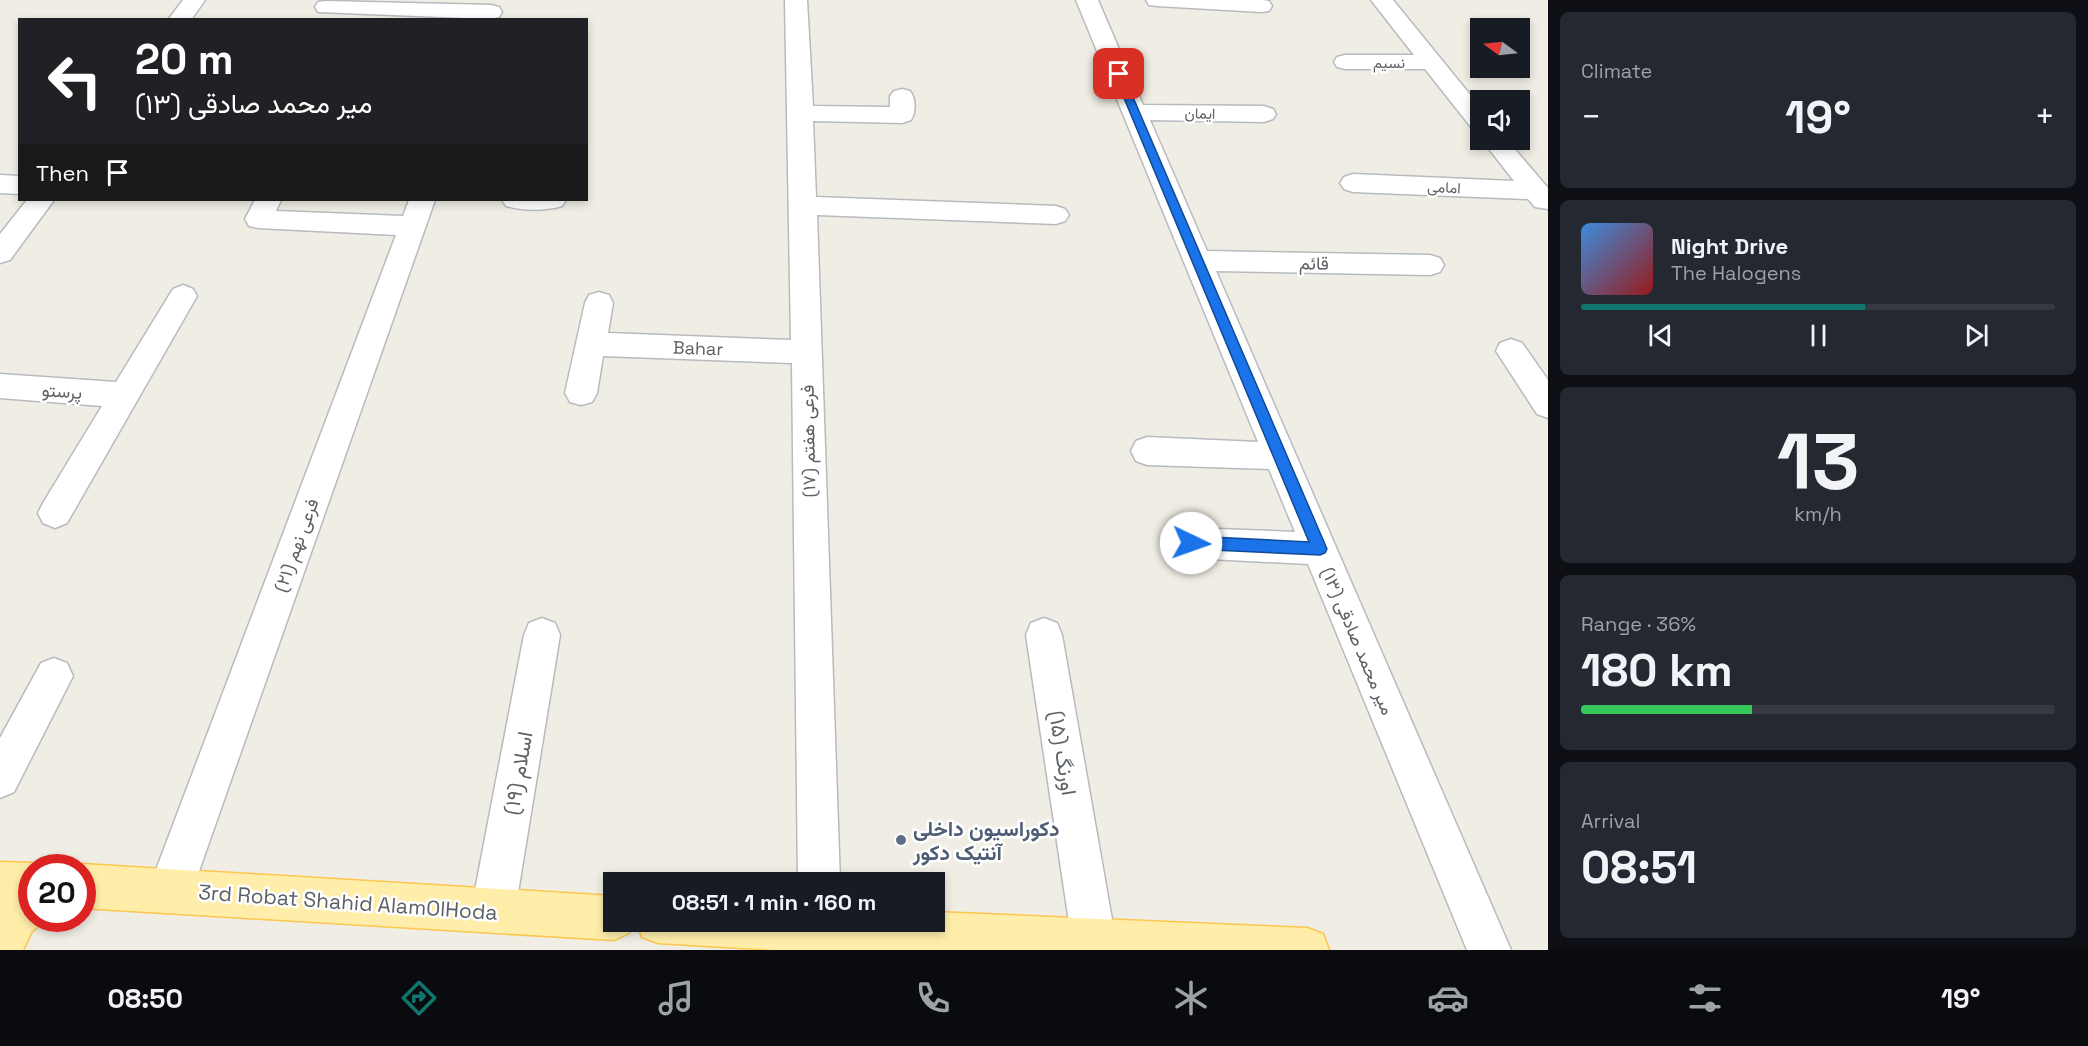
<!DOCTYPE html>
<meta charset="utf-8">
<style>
:root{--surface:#171b24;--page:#242831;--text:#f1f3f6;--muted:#9ea1a6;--line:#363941;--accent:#0f766e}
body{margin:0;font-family:"Space Grotesk",Vazirmatn,sans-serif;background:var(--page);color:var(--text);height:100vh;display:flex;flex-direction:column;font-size:22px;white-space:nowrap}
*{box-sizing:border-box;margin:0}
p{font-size:20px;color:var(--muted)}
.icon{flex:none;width:33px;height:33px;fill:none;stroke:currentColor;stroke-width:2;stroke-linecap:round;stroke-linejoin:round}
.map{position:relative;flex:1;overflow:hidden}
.panel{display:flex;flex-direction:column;gap:12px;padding:12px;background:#0d0f14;width:540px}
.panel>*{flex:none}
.hud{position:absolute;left:18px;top:18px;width:570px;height:183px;border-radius:0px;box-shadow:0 3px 9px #0003;background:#202124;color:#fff;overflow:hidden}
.needle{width:39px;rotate:285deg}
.controls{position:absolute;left:1470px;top:18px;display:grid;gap:12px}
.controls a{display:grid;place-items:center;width:60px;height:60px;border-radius:0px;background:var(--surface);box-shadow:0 3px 9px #0003;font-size:30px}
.speed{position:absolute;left:18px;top:854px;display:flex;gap:12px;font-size:30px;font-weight:700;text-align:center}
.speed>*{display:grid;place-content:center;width:78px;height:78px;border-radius:50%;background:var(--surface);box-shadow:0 3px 9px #0003;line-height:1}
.speed .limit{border:9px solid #d22;background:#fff;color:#111}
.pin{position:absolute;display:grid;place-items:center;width:51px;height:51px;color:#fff;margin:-26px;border-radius:12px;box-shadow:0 3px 9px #0006}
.me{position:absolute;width:66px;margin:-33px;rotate:93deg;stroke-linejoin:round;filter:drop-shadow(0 0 4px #0008)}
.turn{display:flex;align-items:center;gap:21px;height:126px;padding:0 18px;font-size:27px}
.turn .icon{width:78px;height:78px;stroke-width:2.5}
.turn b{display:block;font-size:42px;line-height:51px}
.then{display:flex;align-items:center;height:57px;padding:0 18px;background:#0003;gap:12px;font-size:22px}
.big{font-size:45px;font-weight:800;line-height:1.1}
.panel .widget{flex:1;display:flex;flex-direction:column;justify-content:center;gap:9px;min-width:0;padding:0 21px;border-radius:9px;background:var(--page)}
.panel .dial{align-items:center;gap:0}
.dial b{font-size:78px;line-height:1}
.song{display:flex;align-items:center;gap:18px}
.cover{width:72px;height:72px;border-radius:9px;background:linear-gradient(135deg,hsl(210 70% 55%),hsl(0 70% 35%))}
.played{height:6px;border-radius:3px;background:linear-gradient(90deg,var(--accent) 60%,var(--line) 60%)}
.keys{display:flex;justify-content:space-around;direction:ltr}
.heat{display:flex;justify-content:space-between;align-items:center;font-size:33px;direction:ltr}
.charge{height:9px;border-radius:4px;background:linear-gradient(90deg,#34c759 36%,var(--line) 0)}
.trip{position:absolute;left:603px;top:872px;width:342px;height:60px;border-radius:0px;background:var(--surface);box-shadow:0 3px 9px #0003;font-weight:800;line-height:60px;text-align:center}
.tab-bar{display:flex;height:96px;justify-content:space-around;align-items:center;background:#090b0e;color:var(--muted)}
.tab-bar .icon{width:42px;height:42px}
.tab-bar .on{color:var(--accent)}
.tab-bar b{font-size:27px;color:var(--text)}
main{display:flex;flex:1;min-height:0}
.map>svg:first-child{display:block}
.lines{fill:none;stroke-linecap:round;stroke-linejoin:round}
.minor-casing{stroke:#b7bbbf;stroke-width:3}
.major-casing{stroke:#fdc651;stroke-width:3}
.minor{fill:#fff;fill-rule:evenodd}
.major{fill:#fea;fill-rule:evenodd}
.route{fill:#1a73e8;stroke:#114b97;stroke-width:1.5}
.service-dot{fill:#5c6f8a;stroke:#fff;stroke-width:2}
.labels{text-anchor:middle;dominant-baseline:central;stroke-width:5;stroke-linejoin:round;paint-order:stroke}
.far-street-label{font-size:15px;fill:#5c6166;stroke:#fff}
.street-label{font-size:18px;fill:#5c6166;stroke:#fff}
.near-street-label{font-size:21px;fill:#5c6166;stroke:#fff}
.near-service-label{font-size:21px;font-weight:bold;fill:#4e5e75;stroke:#fff;text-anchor:start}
</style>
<main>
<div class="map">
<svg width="1548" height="950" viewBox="0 0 1548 950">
<rect width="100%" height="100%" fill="#f0ede4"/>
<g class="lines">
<g class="minor-casing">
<path id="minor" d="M183,0H205L191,20H168Z
M785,0H807L813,106L890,107V96L894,91L902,89L910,91C916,99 916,112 911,120L902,123L813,121L816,197L1056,206L1065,209L1069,215L1065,221L1056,224L817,215L840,882H798L792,363L603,356L597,393L592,402L581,405L570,402L565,393L585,303L589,295L599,292L609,295L613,303L608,333L791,340Z
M1076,0H1098L1143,105L1264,106L1273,109L1276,114L1273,119L1264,122L1150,120L1207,251L1430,255L1440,258L1444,265L1440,272L1430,275L1216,271L1511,950H1467L1308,564L1191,558L1179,554L1174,543L1179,532L1191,528L1295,532L1269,469L1147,465L1136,461L1131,451L1136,441L1147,437L1258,442Z
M1146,0H1263L1269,1L1272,6L1269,11L1261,12L1157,6L1149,5Z
M1371,0H1393L1480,107V130L1471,127L1425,69H1345L1337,67L1334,62L1337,57L1345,55H1414Z
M326,1L491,5L499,7L502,12L499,17L491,19L318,12L315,7L318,2Z
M1482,140H1507L1548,188V209L1535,207L1528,199L1353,192L1344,189L1340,183L1344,177L1353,174L1514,181Z
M0,175L20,176V194L0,193Z
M27,200H54L10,260L0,263V234Z
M255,200H281L276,211L403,216L409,200H435L192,891L185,906L170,913L155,906L148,891L396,235L258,228L249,226L245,219Z
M502,200H566L562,206C545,211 523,211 506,206Z
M183,285L193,289L197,296L67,523L55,528L43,523L38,513L43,503L102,406L0,398V374L116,382L173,289Z
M1511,339L1522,343L1548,380V418L1537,414L1496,351L1500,343Z
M542,618L555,623L560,635L515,911L508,926L493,933L478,926L471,911L524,635L529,623Z
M1044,618L1057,623L1062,635L1116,942L1113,950H1075L1072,942L1026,635L1031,623Z
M54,658L67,663L73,676L14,792L0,798V738L41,663Z"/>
</g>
<g class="major-casing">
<path id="major" d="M0,862L32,863L43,867H32V918H48L32,931L23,950H0Z
M82,864L614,896V921H635L629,933L614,940L82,908V867H76Z
M934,912L1307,928L1323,934L1329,950H776L658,943L642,937L636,921H934Z"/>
</g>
<use href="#minor" class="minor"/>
<use href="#major" class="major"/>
</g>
<path class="route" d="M1119,71L1123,74L1327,549L1325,553L1320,555L1191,549L1186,547L1184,543L1186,538L1191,536L1309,542L1114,74Z"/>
<circle class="service-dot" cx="901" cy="840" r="6"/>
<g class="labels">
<g class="far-street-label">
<text x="1389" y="62">نسیم</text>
<text transform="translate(1200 113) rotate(1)">ایمان</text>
<text transform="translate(1444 187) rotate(3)">امامی</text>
</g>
<g class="street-label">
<text transform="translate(1314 263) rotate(1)">قائم</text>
<text transform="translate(698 348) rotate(2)">Bahar</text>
<text transform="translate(62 391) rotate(4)">پرستو</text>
<text transform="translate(808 441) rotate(-91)">فرعی هفتم (۱۷)</text>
<text transform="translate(296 545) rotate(-70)">فرعی نهم (۲۱)</text>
<text transform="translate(1358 641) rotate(67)">میر محمد صادقی (۱۳)</text>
</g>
<g class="near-street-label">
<text transform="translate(1063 753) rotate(81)">اورنگ (۱۵)</text>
<text transform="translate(518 773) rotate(-80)">اسلام (۱۹)</text>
<text transform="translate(348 902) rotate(4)">3rd Robat Shahid AlamOlHoda</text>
</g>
<g class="near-service-label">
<text x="913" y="828">دکوراسیون داخلی<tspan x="913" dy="24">آنتیک دکور</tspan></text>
</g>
</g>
</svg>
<div class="controls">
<a><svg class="needle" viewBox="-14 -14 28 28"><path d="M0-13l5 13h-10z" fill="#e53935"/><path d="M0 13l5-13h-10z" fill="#9ea1a6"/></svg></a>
<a><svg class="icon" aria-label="sound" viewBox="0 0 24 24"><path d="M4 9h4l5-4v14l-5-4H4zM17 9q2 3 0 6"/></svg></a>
</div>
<div class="speed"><div class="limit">20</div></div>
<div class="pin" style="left:1119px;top:74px;background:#d93025"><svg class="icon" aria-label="arrive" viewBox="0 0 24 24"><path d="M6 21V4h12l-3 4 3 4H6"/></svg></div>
<svg class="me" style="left:1191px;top:543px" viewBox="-20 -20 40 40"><circle r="19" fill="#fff"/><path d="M0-13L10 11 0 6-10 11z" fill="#1a73e8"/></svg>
<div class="trip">08:51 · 1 min · 160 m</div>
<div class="hud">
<div class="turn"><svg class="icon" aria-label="left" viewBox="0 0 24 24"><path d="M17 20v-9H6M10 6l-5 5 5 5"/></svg><div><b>20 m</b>میر محمد صادقی (۱۳)</div></div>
<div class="then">Then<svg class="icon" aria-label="arrive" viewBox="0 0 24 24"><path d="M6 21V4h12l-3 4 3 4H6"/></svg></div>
</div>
</div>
<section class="panel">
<div class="widget"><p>Climate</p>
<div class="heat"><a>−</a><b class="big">19°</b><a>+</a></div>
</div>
<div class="widget">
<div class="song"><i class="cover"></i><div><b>Night Drive</b><p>The Halogens</p></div></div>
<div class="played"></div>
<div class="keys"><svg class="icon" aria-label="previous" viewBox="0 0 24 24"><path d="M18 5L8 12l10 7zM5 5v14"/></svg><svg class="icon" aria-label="pause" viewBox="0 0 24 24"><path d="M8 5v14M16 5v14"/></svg><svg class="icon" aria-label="next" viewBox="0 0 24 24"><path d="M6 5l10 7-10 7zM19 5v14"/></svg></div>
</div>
<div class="widget dial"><b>13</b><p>km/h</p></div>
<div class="widget"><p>Range · 36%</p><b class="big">180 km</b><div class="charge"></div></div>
<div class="widget"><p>Arrival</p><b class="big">08:51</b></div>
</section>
</main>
<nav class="tab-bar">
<b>08:50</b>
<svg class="icon on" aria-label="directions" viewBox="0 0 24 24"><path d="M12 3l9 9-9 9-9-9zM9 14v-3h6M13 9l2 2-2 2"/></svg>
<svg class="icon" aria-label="music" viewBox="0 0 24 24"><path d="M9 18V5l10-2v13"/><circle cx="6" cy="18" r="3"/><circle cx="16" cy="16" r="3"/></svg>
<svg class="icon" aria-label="phone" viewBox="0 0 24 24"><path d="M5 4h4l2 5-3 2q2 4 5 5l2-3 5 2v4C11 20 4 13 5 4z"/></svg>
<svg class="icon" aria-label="climate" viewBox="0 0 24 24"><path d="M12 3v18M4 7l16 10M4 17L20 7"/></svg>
<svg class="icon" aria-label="car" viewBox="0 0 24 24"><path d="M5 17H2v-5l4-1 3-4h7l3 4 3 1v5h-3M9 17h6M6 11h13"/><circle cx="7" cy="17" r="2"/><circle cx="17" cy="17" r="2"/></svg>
<svg class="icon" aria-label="filters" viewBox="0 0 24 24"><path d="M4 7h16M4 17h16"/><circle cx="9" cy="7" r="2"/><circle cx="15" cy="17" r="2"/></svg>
<b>19°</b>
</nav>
